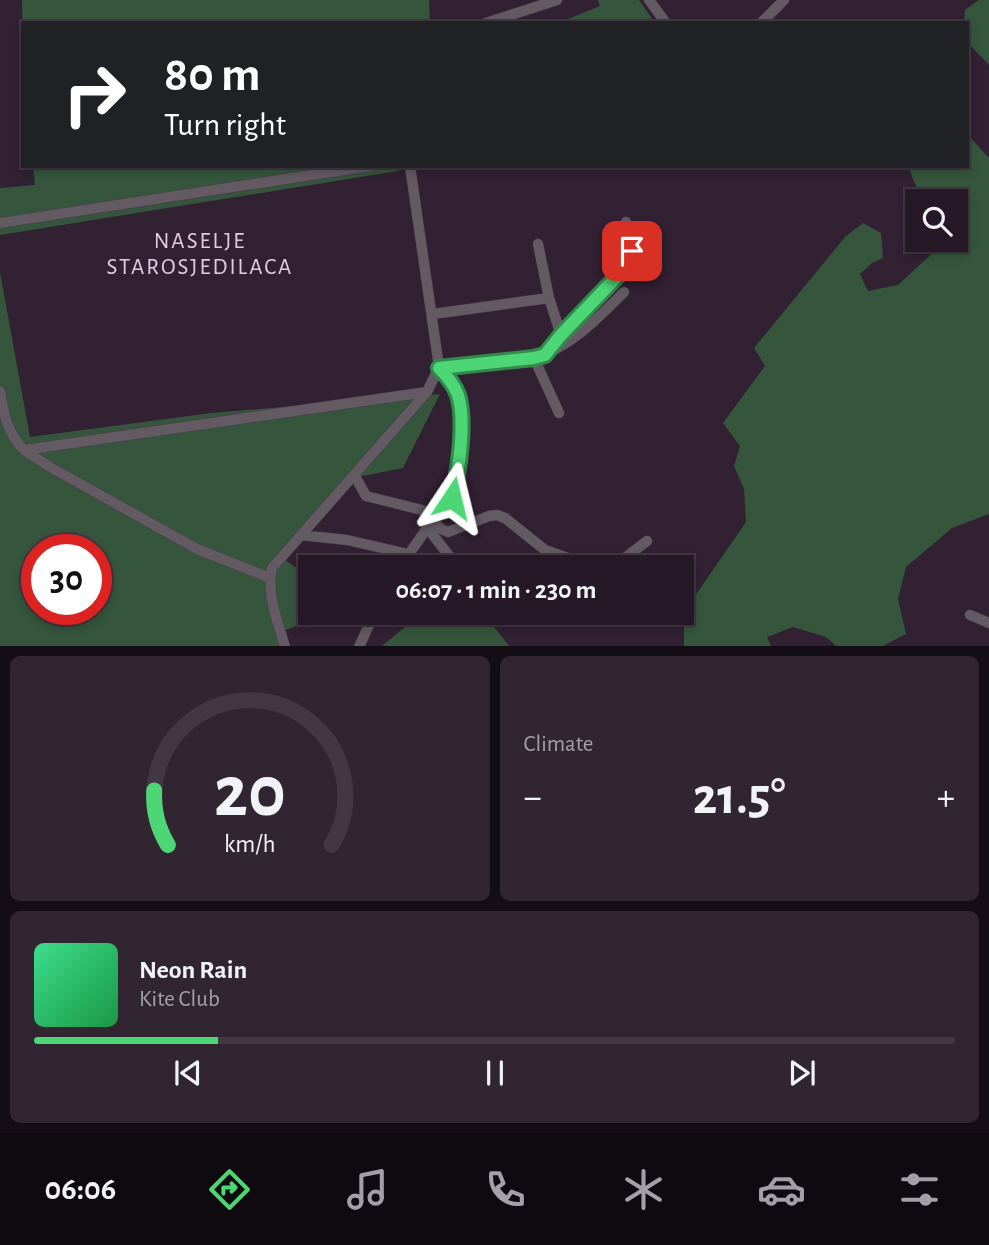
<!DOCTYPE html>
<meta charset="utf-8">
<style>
:root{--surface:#261826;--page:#322532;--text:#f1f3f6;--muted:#a4a0a7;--line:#423743;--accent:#4dd676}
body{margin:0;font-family:"Alegreya Sans",sans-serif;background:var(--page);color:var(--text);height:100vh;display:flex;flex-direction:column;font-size:26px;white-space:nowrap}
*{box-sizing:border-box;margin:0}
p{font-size:23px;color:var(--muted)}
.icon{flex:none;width:38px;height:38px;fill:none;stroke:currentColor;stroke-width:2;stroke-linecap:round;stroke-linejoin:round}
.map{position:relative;height:646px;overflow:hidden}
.drawer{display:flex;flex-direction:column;gap:10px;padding:10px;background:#150d15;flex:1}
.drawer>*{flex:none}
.top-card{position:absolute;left:21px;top:21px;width:948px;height:147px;border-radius:0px;box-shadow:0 4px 10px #0003,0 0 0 2px var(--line);background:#202124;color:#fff;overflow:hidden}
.controls{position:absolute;left:905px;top:189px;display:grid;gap:14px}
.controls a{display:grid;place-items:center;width:63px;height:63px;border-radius:0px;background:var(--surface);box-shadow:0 4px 10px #0003,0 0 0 2px var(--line);font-size:35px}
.speed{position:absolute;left:21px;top:534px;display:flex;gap:14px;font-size:35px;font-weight:700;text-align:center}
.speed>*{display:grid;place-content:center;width:91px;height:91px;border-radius:50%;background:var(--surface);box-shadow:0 4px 10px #0003,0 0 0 2px var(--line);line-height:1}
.speed .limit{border:10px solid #d22;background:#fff;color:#111}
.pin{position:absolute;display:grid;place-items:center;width:60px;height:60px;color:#fff;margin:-30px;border-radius:14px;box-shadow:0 4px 10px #0006}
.me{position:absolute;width:77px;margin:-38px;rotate:10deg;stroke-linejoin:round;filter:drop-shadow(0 0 5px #0008)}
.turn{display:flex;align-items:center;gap:24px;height:147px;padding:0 28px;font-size:32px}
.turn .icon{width:91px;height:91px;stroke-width:2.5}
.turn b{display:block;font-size:49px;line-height:60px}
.big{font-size:52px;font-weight:600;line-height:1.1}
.drawer .card{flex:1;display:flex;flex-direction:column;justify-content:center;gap:10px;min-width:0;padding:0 24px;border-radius:10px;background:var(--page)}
.drawer .dial{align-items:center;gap:0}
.dial svg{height:182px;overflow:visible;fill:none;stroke:var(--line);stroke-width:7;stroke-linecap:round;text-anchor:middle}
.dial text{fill:var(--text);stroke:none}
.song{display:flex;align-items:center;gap:21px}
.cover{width:84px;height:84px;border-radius:10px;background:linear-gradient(135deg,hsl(150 70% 55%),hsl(140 70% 35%))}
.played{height:7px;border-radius:4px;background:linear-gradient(90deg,var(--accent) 20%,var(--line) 20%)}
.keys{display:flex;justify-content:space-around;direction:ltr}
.heat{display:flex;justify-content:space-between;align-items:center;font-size:38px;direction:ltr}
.drawer .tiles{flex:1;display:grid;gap:10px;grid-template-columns:1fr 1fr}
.card:last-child{grid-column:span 2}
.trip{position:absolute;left:298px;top:555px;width:396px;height:70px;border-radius:0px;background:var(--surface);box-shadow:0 4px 10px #0003,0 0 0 2px var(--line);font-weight:600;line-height:70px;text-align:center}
.tab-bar{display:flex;height:112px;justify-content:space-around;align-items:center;background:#0f0a0f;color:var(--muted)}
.tab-bar .icon{width:49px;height:49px}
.tab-bar .selected{color:var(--accent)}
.tab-bar b{font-size:32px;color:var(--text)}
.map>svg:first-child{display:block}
.green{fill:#35563c;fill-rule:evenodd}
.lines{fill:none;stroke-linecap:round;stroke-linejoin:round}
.street-casing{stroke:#4c3b4d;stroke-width:11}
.street{stroke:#645a64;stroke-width:10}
.route-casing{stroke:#328b4d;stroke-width:18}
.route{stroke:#4dd676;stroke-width:12}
.labels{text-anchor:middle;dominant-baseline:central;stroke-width:7;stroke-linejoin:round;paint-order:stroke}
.neighbourhood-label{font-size:23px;letter-spacing:2px;fill:#e1cae2;stroke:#322033}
</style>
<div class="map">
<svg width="989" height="647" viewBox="0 0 989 647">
<rect width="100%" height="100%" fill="#322033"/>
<path class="green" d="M22,0H429L430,23H23V53Z
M598,0H639L655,23H558L600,6Z
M979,0H989V65L968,43V23H964L965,10Z
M968,135L989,158V514L952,528L906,567L898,599L906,634L883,646H836L826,637L793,627L767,637L771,646H684V612L746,522L744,489L734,466L740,446L723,423L765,366L754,348L845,237L863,223L881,233L883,258L872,263L860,274L868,291L898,285L939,247L937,240H956V201H922L908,166H968Z
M33,166H398V171L0,235V188L35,185Z
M0,272L30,437L211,413L440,394L403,468L348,479L278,555L310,577V612L327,613L276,634L280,646H0ZM37,550H96V609H37Z
M423,612L477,613L495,628L509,646H382Z"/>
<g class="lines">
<g class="street-casing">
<path id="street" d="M649,0L666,23
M486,23L557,0
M761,23L784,0
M0,223L370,166
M538,244L549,298L561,335
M433,314L549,298
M549,349L627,266L633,243L626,222
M534,358L559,413
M439,367L534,358C571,347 598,318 624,292
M0,391C4,415 7,432 24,450L427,392
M24,450L50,467L197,549L270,578
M355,476L366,496L422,510L441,529L448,532L489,516L497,515L505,518L545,550L593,567
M432,522V534L458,567
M301,535L347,540L408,554
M400,567L432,521L452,498L457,480L461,410L457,392L439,367
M613,567L647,541
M970,615L989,623
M285,647C278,623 266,592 272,568L427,392L439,367L410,166
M359,647L375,612"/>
</g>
<use href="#street" class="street"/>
</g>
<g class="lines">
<g class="route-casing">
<path id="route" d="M452,498C459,471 466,421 458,395C454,384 447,376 439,368L534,358L545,355L561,335L627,266L632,251"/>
</g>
<use href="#route" class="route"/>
</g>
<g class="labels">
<g class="neighbourhood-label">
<text x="200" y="241">NASELJE<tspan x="200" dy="26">STAROSJEDILACA</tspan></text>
</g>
</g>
</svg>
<div class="controls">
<a><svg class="icon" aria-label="search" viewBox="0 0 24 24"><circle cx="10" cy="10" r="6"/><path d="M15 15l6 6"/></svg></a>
</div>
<div class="speed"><div class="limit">30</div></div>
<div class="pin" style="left:632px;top:251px;background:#d93025"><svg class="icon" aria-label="arrive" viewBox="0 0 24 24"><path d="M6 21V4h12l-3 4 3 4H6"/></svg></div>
<svg class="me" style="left:452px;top:498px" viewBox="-20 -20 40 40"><path d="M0-17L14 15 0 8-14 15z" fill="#4dd676" stroke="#fff" stroke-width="4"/></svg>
<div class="trip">06:07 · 1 min · 230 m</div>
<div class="top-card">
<div class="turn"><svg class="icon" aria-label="right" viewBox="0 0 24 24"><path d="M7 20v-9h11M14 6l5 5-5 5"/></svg><div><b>80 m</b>Turn right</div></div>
</div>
</div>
<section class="drawer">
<div class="tiles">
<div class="card dial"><svg viewBox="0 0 100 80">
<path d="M14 69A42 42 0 1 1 86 69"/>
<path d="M14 69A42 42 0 0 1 8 45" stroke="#4dd676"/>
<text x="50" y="56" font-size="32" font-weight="700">20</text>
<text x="50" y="72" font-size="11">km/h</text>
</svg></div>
<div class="card"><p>Climate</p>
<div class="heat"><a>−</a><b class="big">21.5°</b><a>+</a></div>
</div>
<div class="card">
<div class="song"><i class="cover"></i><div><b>Neon Rain</b><p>Kite Club</p></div></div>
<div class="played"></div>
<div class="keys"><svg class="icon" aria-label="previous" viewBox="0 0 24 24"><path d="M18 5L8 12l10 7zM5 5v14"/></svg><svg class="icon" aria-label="pause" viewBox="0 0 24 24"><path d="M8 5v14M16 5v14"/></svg><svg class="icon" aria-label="next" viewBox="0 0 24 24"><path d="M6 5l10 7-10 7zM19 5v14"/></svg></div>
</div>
</div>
</section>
<nav class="tab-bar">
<b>06:06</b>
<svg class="icon selected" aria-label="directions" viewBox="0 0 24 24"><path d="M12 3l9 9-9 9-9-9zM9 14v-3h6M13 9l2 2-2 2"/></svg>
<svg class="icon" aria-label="music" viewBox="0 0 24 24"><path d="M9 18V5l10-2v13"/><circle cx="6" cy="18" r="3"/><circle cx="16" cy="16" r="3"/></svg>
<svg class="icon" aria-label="phone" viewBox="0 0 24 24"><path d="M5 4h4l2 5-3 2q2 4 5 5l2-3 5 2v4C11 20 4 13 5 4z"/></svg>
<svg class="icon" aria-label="climate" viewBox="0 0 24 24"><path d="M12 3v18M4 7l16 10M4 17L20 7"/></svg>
<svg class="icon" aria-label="car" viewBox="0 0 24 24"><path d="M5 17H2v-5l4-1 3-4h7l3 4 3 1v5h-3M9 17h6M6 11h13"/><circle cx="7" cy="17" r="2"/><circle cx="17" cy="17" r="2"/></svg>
<svg class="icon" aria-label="filters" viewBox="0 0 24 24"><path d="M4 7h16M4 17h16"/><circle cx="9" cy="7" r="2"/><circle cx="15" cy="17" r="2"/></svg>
</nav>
